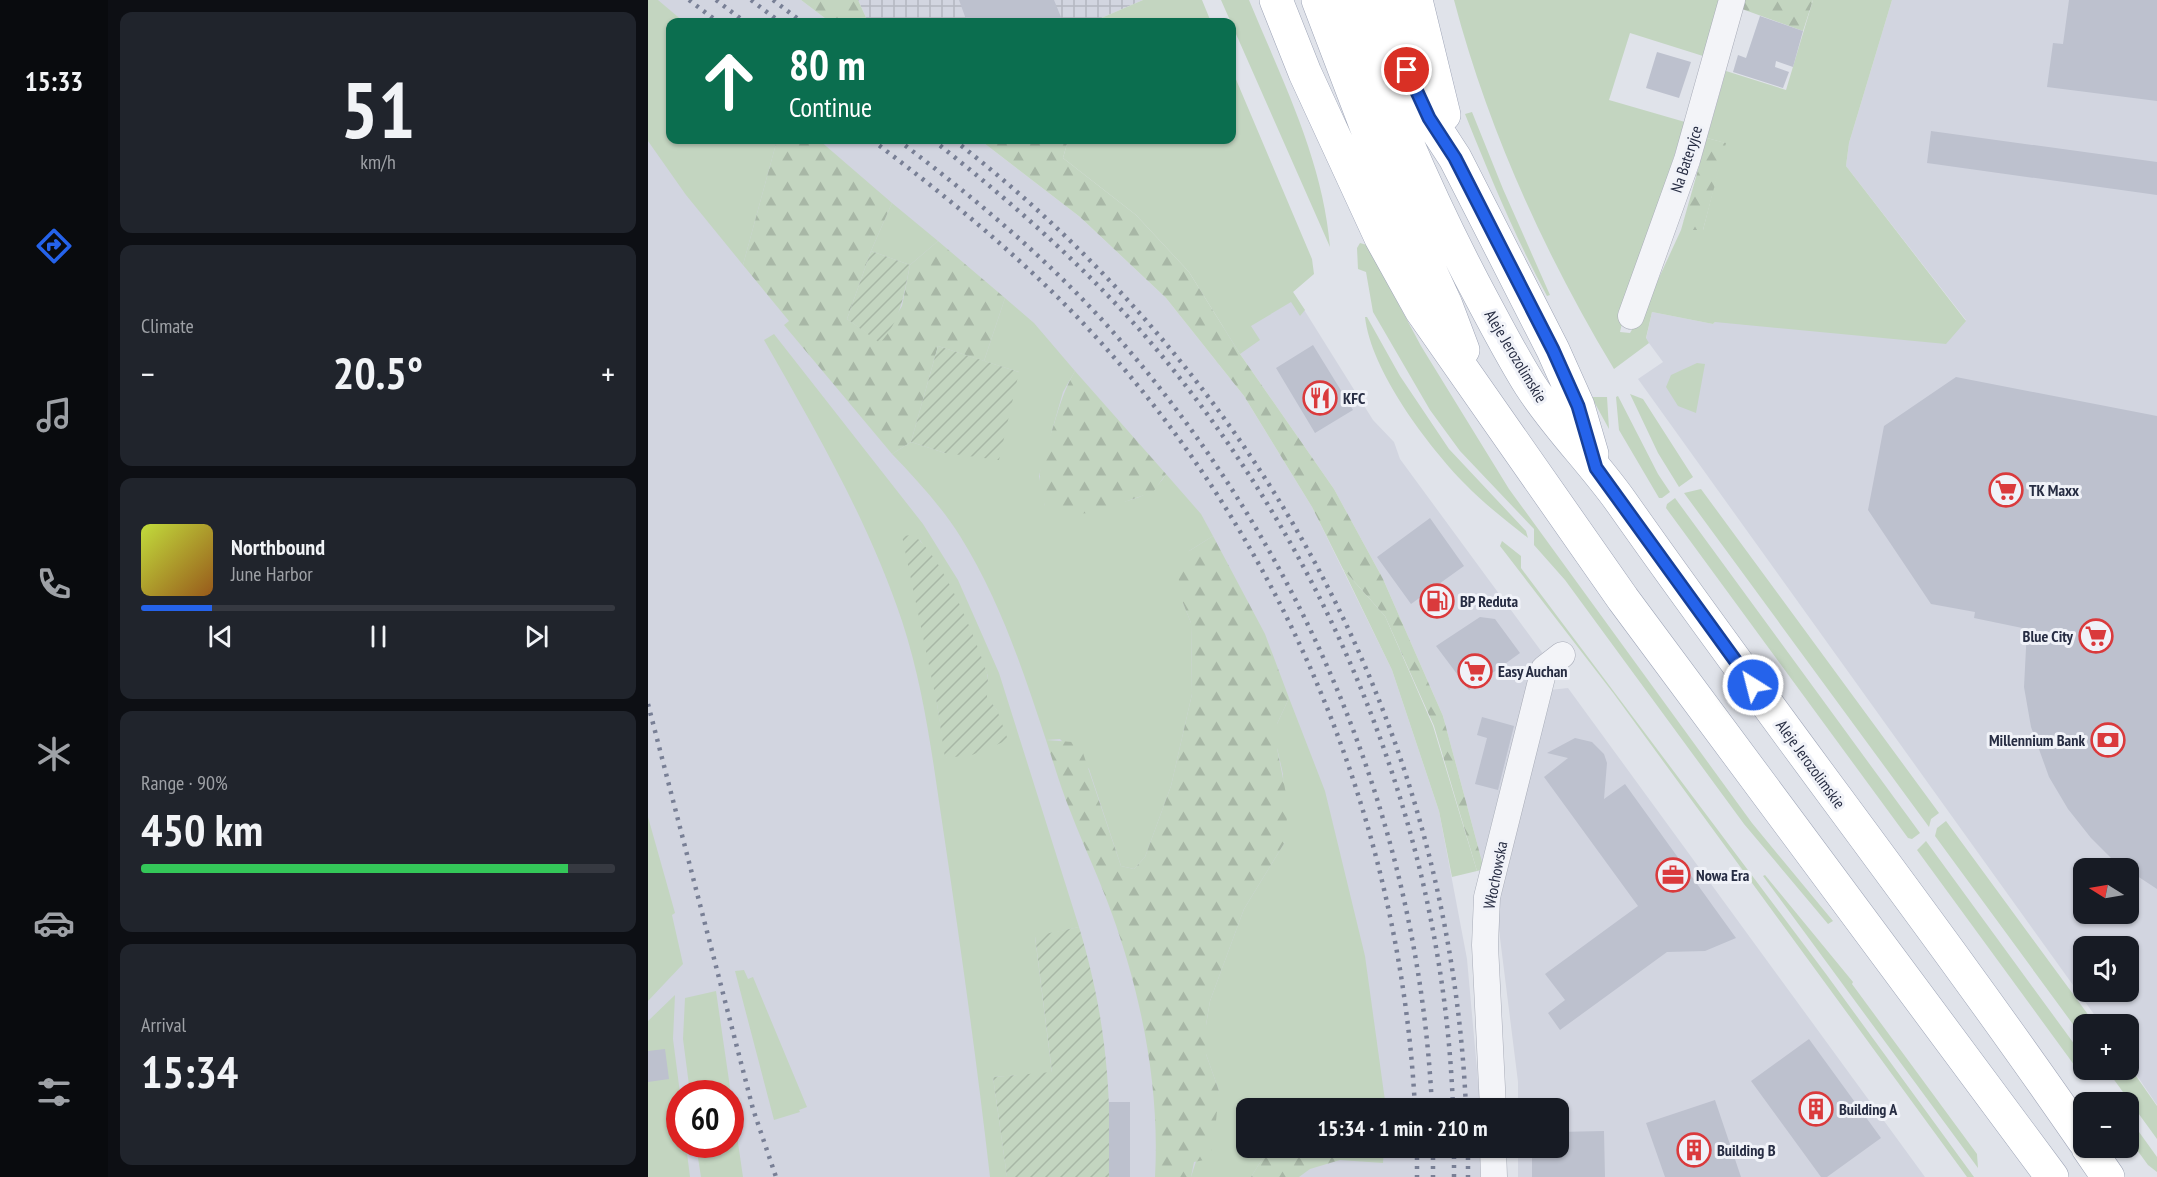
<!DOCTYPE html>
<meta charset="utf-8">
<style>
:root{--surface:#171b24;--page:#20242c;--text:#f1f3f6;--muted:#9ea1a6;--line:#363941;--accent:#2563eb}
body{margin:0;font-family:"PT Sans Narrow",sans-serif;background:var(--page);color:var(--text);height:100vh;display:flex;flex-direction:column;font-size:22px;white-space:nowrap}
*{box-sizing:border-box;margin:0}
p{font-size:20px;color:var(--muted)}
.icon{flex:none;width:33px;height:33px;fill:none;stroke:currentColor;stroke-width:2;stroke-linecap:round;stroke-linejoin:round}
.map{position:relative;flex:1;overflow:hidden}
.sheet{display:flex;flex-direction:column;gap:12px;padding:12px;background:#0d0f14;width:540px}
.sheet>*{flex:none}
.top-card{position:absolute;left:18px;top:18px;width:570px;height:126px;border-radius:12px;box-shadow:0 2px 4px #0004;background:#0b6e4f;color:#fff;overflow:hidden}
.needle{width:39px;rotate:281deg}
.controls{position:absolute;left:1425px;top:858px;display:grid;gap:12px}
.controls a{display:grid;place-items:center;width:66px;height:66px;border-radius:12px;background:var(--surface);box-shadow:0 2px 4px #0004;font-size:30px}
.speed{position:absolute;left:18px;top:1080px;display:flex;gap:12px;font-size:30px;font-weight:700;text-align:center}
.speed>*{display:grid;place-content:center;width:78px;height:78px;border-radius:50%;background:var(--surface);box-shadow:0 2px 4px #0004;line-height:1}
.speed .limit{border:9px solid #d22;background:#fff;color:#111}
.pin{position:absolute;display:grid;place-items:center;width:51px;height:51px;color:#fff;margin:-26px;border:3px solid #fff;border-radius:50%;box-shadow:0 2px 6px #0007}
.me{position:absolute;width:66px;margin:-33px;rotate:324deg;stroke-linejoin:round;filter:drop-shadow(0 0 4px #0008)}
.turn{display:flex;align-items:center;gap:21px;height:126px;padding:0 24px;font-size:27px}
.turn .icon{width:78px;height:78px;stroke-width:2.5}
.turn b{display:block;font-size:42px;line-height:51px}
.big{font-size:45px;font-weight:600;line-height:1.1}
.sheet .widget{flex:1;display:flex;flex-direction:column;justify-content:center;gap:9px;min-width:0;padding:0 21px;border-radius:12px;background:var(--page)}
.sheet .dial{align-items:center;gap:0}
.dial b{font-size:78px;line-height:1}
.song{display:flex;align-items:center;gap:18px}
.cover{width:72px;height:72px;border-radius:9px;background:linear-gradient(135deg,hsl(70 70% 55%),hsl(30 70% 35%))}
.played{height:6px;border-radius:3px;background:linear-gradient(90deg,var(--accent) 15%,var(--line) 15%)}
.keys{display:flex;justify-content:space-around;direction:ltr}
.heat{display:flex;justify-content:space-between;align-items:center;font-size:33px;direction:ltr}
.charge{height:9px;border-radius:4px;background:linear-gradient(90deg,#34c759 90%,var(--line) 0)}
.trip{position:absolute;left:588px;top:1098px;width:333px;height:60px;border-radius:12px;background:var(--surface);box-shadow:0 2px 4px #0004;font-weight:600;line-height:60px;text-align:center}
main{display:flex;flex:1;min-height:0}
.menu{display:flex;flex-direction:column;width:108px;justify-content:space-around;align-items:center;background:#090b0e;color:var(--muted)}
.menu .icon{width:42px;height:42px}
.menu .on{color:var(--accent)}
.menu b{font-size:27px;color:var(--text)}
.map>svg:first-child{display:block}
.built{fill:#d2d5e0;fill-rule:evenodd}
.industrial{fill:url(#industrial-grid)}
.grass{fill:#c3d5c0;fill-rule:evenodd}
.forest{fill:url(#forest-firs)}
.garden{fill:url(#garden-furrows)}
.building{fill:#bdc1ce}
.lines{fill:none;stroke-linecap:round;stroke-linejoin:round}
.minor-casing{stroke:#a8acb8;stroke-width:27}
.major-casing{stroke:#9ea5b7;stroke-width:34}
.minor{stroke:#f3f4f8;stroke-width:26}
.major{stroke:#fff;stroke-width:33}
.rail{stroke:#787f95;stroke-width:4.5;stroke-dasharray:3 6;stroke-linecap:butt}
.route-casing{stroke:#184099;stroke-width:15}
.route{stroke:#2563eb;stroke-width:10}
.labels{text-anchor:middle;dominant-baseline:central;stroke-width:6;stroke-linejoin:round;paint-order:stroke}
.street-label{font-size:16px;fill:#272d43;stroke:#f0f2f8}
.poi-label{font-size:16px;font-weight:bold;fill:#272d43;stroke:#f0f2f8;text-anchor:start}
</style>
<main>
<nav class="menu">
<b>15:33</b>
<svg class="icon on" aria-label="directions" viewBox="0 0 24 24"><path d="M12 3l9 9-9 9-9-9zM9 14v-3h6M13 9l2 2-2 2"/></svg>
<svg class="icon" aria-label="music" viewBox="0 0 24 24"><path d="M9 18V5l10-2v13"/><circle cx="6" cy="18" r="3"/><circle cx="16" cy="16" r="3"/></svg>
<svg class="icon" aria-label="phone" viewBox="0 0 24 24"><path d="M5 4h4l2 5-3 2q2 4 5 5l2-3 5 2v4C11 20 4 13 5 4z"/></svg>
<svg class="icon" aria-label="climate" viewBox="0 0 24 24"><path d="M12 3v18M4 7l16 10M4 17L20 7"/></svg>
<svg class="icon" aria-label="car" viewBox="0 0 24 24"><path d="M5 17H2v-5l4-1 3-4h7l3 4 3 1v5h-3M9 17h6M6 11h13"/><circle cx="7" cy="17" r="2"/><circle cx="17" cy="17" r="2"/></svg>
<svg class="icon" aria-label="filters" viewBox="0 0 24 24"><path d="M4 7h16M4 17h16"/><circle cx="9" cy="7" r="2"/><circle cx="15" cy="17" r="2"/></svg>
</nav>
<section class="sheet">
<div class="widget dial"><b>51</b><p>km/h</p></div>
<div class="widget"><p>Climate</p>
<div class="heat"><a>−</a><b class="big">20.5°</b><a>+</a></div>
</div>
<div class="widget">
<div class="song"><i class="cover"></i><div><b>Northbound</b><p>June Harbor</p></div></div>
<div class="played"></div>
<div class="keys"><svg class="icon" aria-label="previous" viewBox="0 0 24 24"><path d="M18 5L8 12l10 7zM5 5v14"/></svg><svg class="icon" aria-label="pause" viewBox="0 0 24 24"><path d="M8 5v14M16 5v14"/></svg><svg class="icon" aria-label="next" viewBox="0 0 24 24"><path d="M6 5l10 7-10 7zM19 5v14"/></svg></div>
</div>
<div class="widget"><p>Range · 90%</p><b class="big">450 km</b><div class="charge"></div></div>
<div class="widget"><p>Arrival</p><b class="big">15:34</b></div>
</section>
<div class="map">
<svg width="1509" height="1177" viewBox="0 0 1509 1177">
<defs>
<pattern id="industrial-grid" width="8" height="8" patternUnits="userSpaceOnUse" patternTransform="scale(1.5)"><rect width="8" height="8" fill="#d2d5e0"/><path d="M0 4h8M4 0v8" fill="none" stroke="#b4b7c1"/></pattern>
<pattern id="forest-firs" width="22" height="20" patternUnits="userSpaceOnUse" patternTransform="scale(1.5)"><rect width="22" height="20" fill="#c3d5c0"/><path d="M5 1l3.5 6h-7zM16 11l3.5 6h-7z" fill="#a8b7a6"/></pattern>
<pattern id="garden-furrows" width="10" height="10" patternUnits="userSpaceOnUse" patternTransform="scale(1.5)"><rect width="10" height="10" fill="#c3d5c0"/><path d="M-1 1l2-2M0 10L10 0M9 11l2-2" fill="none" stroke="#a8b7a6"/></pattern>
</defs>
<rect width="100%" height="100%" fill="#e0e3ea"/>
<path class="built" d="M0,0H153L182,22H22V140H332L432,217L518,298L596,396L664,507L744,670L791,811L819,959L832,1103V1108H598V1148H832V1177H0ZM32,1094H82V1144H32Z
M1244,0H1509V1105L1481,1064L1480,1024H1453L990,379L1015,362L998,339L1004,312L1065,324L1067,322L1318,320L1198,166L1201,143ZM1436,868H1480V914H1436ZM1436,946H1480V992H1436Z
M645,292L725,420L746,442L752,459L896,655L836,869L795,716L735,579L686,489L574,328Z
M920,688L1277,1177H870V1148H910V1108H870V1082L848,906L902,690Z"/>
<path class="industrial" d="M210,0H495L444,22H220Z"/>
<path class="grass" d="M0,0H10L36,22H22V140H129L95,265L38,195L0,141Z
M495,0H554L563,22H444Z
M573,0H601C634,80 675,160 682,247Z
M806,0H1072L1055,56L982,33L961,100L1037,122L977,310L972,332L982,333L998,306L1033,230H1055L1077,143L1059,138L1078,71L1138,90L1165,0H1244L1201,143L1198,166L1318,321L1298,344L1067,322L1065,324L1004,312L998,338L1001,343L966,369C897,255 840,129 806,0Z
M584,70L664,259L666,274L645,292L657,310L652,316L643,302L603,326L612,340L592,354L541,272L488,215L415,158L420,140H584Z
M824,112L855,189L902,295L899,296C867,237 842,176 817,114Z
M244,203L290,241L262,265L223,251Z
M712,243L719,245L773,346L861,489L1104,823L1185,921L1180,924L1096,824L917,580L886,545V529L812,451L782,410L725,312L718,272L710,269L709,248Z
M357,298L386,323L427,371L415,392L391,476L397,506C435,504 496,513 518,474L553,514L565,536L541,551L535,603L543,623L544,694L523,786L497,857L486,869L473,866L441,769L412,739L398,740C375,670 351,598 312,536C293,506 268,479 244,454L263,442L297,453L371,372L336,361Z
M717,317H719L752,376L801,449L878,531L880,538C859,521 836,504 817,484C780,446 723,371 717,317Z
M126,334L275,524L310,580L351,673L431,927L387,937L404,1073L345,1077L359,1177H342C329,1063 313,949 296,835C285,763 277,691 254,621C221,522 168,431 116,340ZM272,540L307,596L340,676L338,697L349,710L298,758L289,704Z
M1049,363L1057,364L1048,413L1030,406L1018,387L1023,375Z
M982,394L995,399L1045,477L1031,487L1010,453Z
M970,396L1010,474L1022,492L1014,498H1011L971,430L968,397Z
M944,397H959L961,429L944,398Z
M1053,489L1291,813L1283,819L1281,827L1036,493Z
M1027,498L1272,833L1264,839L1260,838L1018,508L1019,504Z
M854,541L873,556V568L1178,974L1326,1177H1319L966,694L852,546Z
M695,569L737,616L785,726L829,871L804,877L791,811L744,670Z
M641,698L677,791L717,956L738,1108H598V1148H621L603,1177H543L571,1091L558,1054V1025L562,1001L596,909L637,842L635,774L629,748V724Z
M0,817L27,913L24,915L35,964L0,1001Z
M1298,821L1447,1024H1436L1435,1038L1287,836L1289,828Z
M1278,841L1435,1056V1071L1432,1073L1269,850Z
M1117,875L1205,982L1204,984L1329,1154L1330,1168L1115,876Z
M96,970L100,979L105,977L159,1107L151,1110L152,1112L126,1120L87,971Z
M68,991L95,1177H53L48,1145L82,1144V1094L42,1093L35,1039L37,998Z
M27,995L25,1039L32,1093V1144L38,1145L42,1177H0V1021Z
M1481,1066L1509,1106V1139L1459,1070H1480Z
M1481,1118L1509,1157V1172L1500,1165L1481,1139Z
M692,1148H736L735,1163L692,1160Z"/>
<path class="forest" d="M153,0H210L220,22H182Z
M1096,0H1165L1155,31L1094,9Z
M1059,138L1078,143L1055,230H1033Z
M129,140H171L244,203L223,251L199,319L232,342L254,306L262,265L290,241L357,298L336,361L290,346L263,442L244,454L136,325L141,321L95,265Z
M332,140H420L415,158L488,215L541,272L592,354L686,489L735,579L795,716L836,869L829,871L786,726L737,616L695,569L664,507L596,396L518,298L432,217Z
M427,371L518,474L505,492L445,513L419,514L397,506C385,471 396,456 406,424C412,404 417,388 427,371Z
M565,536L617,634L641,698L629,724V748L640,804L637,842L596,909L562,1001L558,1025V1054L571,1091L568,1121L563,1152L556,1160L546,1162L543,1177H507C512,1089 494,997 464,914C452,880 436,847 423,813C413,789 406,764 398,740L424,742L433,747L473,866L486,869L497,857L523,786L544,694L543,623L535,603L529,571L541,551Z
M621,1148H692V1160L662,1169L651,1177H603Z"/>
<path class="garden" d="M223,251L262,265C256,293 253,321 232,343L199,319Z
M290,346L371,372L351,460L297,453L263,442Z
M265,535C294,555 328,638 339,673C341,680 339,689 339,697L349,710L360,740L324,755L297,758L289,704L254,536Z
M431,927C457,1013 464,1088 461,1177H359L345,1077L404,1072L387,936Z"/>
<path class="building" d="M311,0H406L415,22H319Z
M1421,0H1509V101L1399,87L1405,43L1415,44Z
M1112,16L1155,31L1145,67L1128,61L1127,67L1141,72L1135,88L1085,72L1090,55L1098,58Z
M1009,52L1043,62L1031,98L998,88Z
M1283,131L1509,162V195L1279,163Z
M665,345L705,410L667,433L628,368Z
M1308,377L1509,416V889L1465,860L1443,838L1420,809L1401,777L1383,727L1376,687L1379,629L1326,618L1327,612L1283,604L1220,510L1236,426Z
M782,518L816,566L763,604L729,557Z
M832,617L847,619L872,653L821,690L788,646Z
M834,717L866,726L850,790L827,784L839,738L829,735Z
M927,738L944,742L956,754L959,763L956,799L977,784L1088,938L1057,951L1019,952L912,1030L900,1013L917,1000L897,974L990,906L896,777L920,758L899,753Z
M1161,1039L1233,1138L1179,1177H1173L1103,1081Z
M17,1049L21,1079L0,1082V1051Z
M1067,1100L1093,1177H1017L998,1123Z
M461,1102H482V1177H461Z
M956,1131L957,1177H884V1148H910V1132Z"/>
<g class="lines">
<g class="minor-casing">
<path id="minor" d="M983,316L1039,160L1084,0
M845,1108L837,945L839,897L896,669L914,655
M845,1148L846,1177"/>
</g>
<g class="major-casing">
<path id="major" d="M628,0L657,73L733,238L773,310L975,599L1404,1177
M670,0L729,155L798,305L815,350
M704,0C740,104 783,204 835,301C850,329 865,358 882,385C909,427 945,462 974,503C1125,718 1287,925 1436,1141
M737,0L751,48L770,93L781,118L807,158L905,350L930,406L944,454
M768,0L796,115
M1440,1148L1460,1177"/>
</g>
<use href="#minor" class="minor"/>
<use href="#major" class="major"/>
<path class="rail" d="M41,0L70,22
M68,0L97,22
M103,0L132,22
M125,0L154,22
M224,140C298,196 369,254 433,321C634,533 752,818 767,1108
M250,140C329,200 406,264 472,340C657,553 771,825 784,1108
M285,140C361,200 434,264 498,337C681,550 795,827 805,1108
M306,140C610,376 801,722 818,1108
M0,704L105,1109L128,1177
M769,1148V1177
M785,1148V1177
M820,1148V1177
M806,1177V1148"/>
</g>
<g class="lines">
<g class="route-casing">
<path id="route" d="M759,70L781,118L807,158L905,350L930,406L948,468L1105,685"/>
</g>
<use href="#route" class="route"/>
</g>
<defs>
<g id="restaurant-ring" transform="scale(1.725)"><circle r="9.5" fill="#f0f2f8" stroke="#da3a3c" stroke-width="1.5"/><path d="M-5-6h1v4h1v-4h1v4h1v-4h1v5L-1.5 .5V6h-2V.5L-5-1ZM5-6V6H3V1.5H1.5Q1.5-4 5-6Z" fill="#da3a3c"/></g>
<g id="supermarket-ring" transform="scale(1.725)"><circle r="9.5" fill="#f0f2f8" stroke="#da3a3c" stroke-width="1.5"/><path d="M-6-5.5h2.5l.6 2H6L4.5 2H-2.5L-4.4-4H-6ZM-1.5 3.2a1.3 1.3 0 1 0 .1 0ZM3 3.2a1.3 1.3 0 1 0 .1 0Z" fill="#da3a3c"/></g>
<g id="fuel-ring" transform="scale(1.725)"><circle r="9.5" fill="#f0f2f8" stroke="#da3a3c" stroke-width="1.5"/><path d="M-5.5-6h7V0h2V4h1.3V-2.5L3-4.5l.8-.8L6-3V5H2.5V1h-1V6h-7ZM-4.2-4.7v3.2H.2V-4.7Z" fill="#da3a3c"/></g>
<g id="bank-ring" transform="scale(1.725)"><circle r="9.5" fill="#f0f2f8" stroke="#da3a3c" stroke-width="1.5"/><path d="M-6-4H6V4H-6ZM0-2.3a2.3 2.3 0 1 0 0 4.6a2.3 2.3 0 1 0 0-4.6Z" fill="#da3a3c"/></g>
<g id="office-ring" transform="scale(1.725)"><circle r="9.5" fill="#f0f2f8" stroke="#da3a3c" stroke-width="1.5"/><path d="M-6-3h4V-5.5h4V-3h4V5H-6ZM-1-4.5V-3h2v-1.5ZM-6 0V1H6V0Z" fill="#da3a3c"/></g>
<g id="building-ring" transform="scale(1.725)"><circle r="9.5" fill="#f0f2f8" stroke="#da3a3c" stroke-width="1.5"/><path d="M-4-6H4V6H1V3H-1V6H-4ZM-2.5-4.3h1.7v1.8h-1.7ZM.8-4.3h1.7v1.8H.8ZM-2.5-1h1.7V.8h-1.7ZM.8-1h1.7V.8H.8Z" fill="#da3a3c"/></g>
</defs>
<g fill-rule="evenodd">
<use href="#restaurant-ring" x="672" y="398"/>
<use href="#supermarket-ring" x="1358" y="490"/>
<use href="#fuel-ring" x="789" y="601"/>
<use href="#supermarket-ring" x="1448" y="636"/>
<use href="#supermarket-ring" x="827" y="671"/>
<use href="#bank-ring" x="1460" y="740"/>
<use href="#office-ring" x="1025" y="875"/>
<use href="#building-ring" x="1168" y="1109"/>
<use href="#building-ring" x="1046" y="1150"/>
</g>
<g class="labels">
<g class="street-label">
<text transform="translate(1038 159) rotate(-72)">Na Bateryjce</text>
<text transform="translate(868 356) rotate(59)">Aleje Jerozolimskie</text>
<text transform="translate(1163 764) rotate(54)">Aleje Jerozolimskie</text>
<text transform="translate(847 875) rotate(-79)">Włochowska</text>
</g>
<g class="poi-label">
<text x="695" y="398">KFC</text>
<text x="1381" y="490">TK Maxx</text>
<text x="812" y="601">BP Reduta</text>
<text x="1425" y="636" text-anchor="end">Blue City</text>
<text x="850" y="671">Easy Auchan</text>
<text x="1437" y="740" text-anchor="end">Millennium Bank</text>
<text x="1048" y="875">Nowa Era</text>
<text x="1191" y="1109">Building A</text>
<text x="1069" y="1150">Building B</text>
</g>
</g>
</svg>
<div class="controls">
<a><svg class="needle" viewBox="-14 -14 28 28"><path d="M0-13l5 13h-10z" fill="#e53935"/><path d="M0 13l5-13h-10z" fill="#9ea1a6"/></svg></a>
<a><svg class="icon" aria-label="sound" viewBox="0 0 24 24"><path d="M4 9h4l5-4v14l-5-4H4zM17 9q2 3 0 6"/></svg></a>
<a>+</a>
<a>−</a>
</div>
<div class="speed"><div class="limit">60</div></div>
<div class="pin" style="left:759px;top:70px;background:#d93025"><svg class="icon" aria-label="arrive" viewBox="0 0 24 24"><path d="M6 21V4h12l-3 4 3 4H6"/></svg></div>
<svg class="me" style="left:1105px;top:685px" viewBox="-20 -20 40 40"><circle r="17" fill="#2563eb" stroke="#fff" stroke-width="3"/><path d="M0-11L8 9 0 5-8 9z" fill="#fff"/></svg>
<div class="trip">15:34 · 1 min · 210 m</div>
<div class="top-card">
<div class="turn"><svg class="icon" aria-label="ahead" viewBox="0 0 24 24"><path d="M12 20V5M6 11l6-6 6 6"/></svg><div><b>80 m</b>Continue</div></div>
</div>
</div>
</main>
